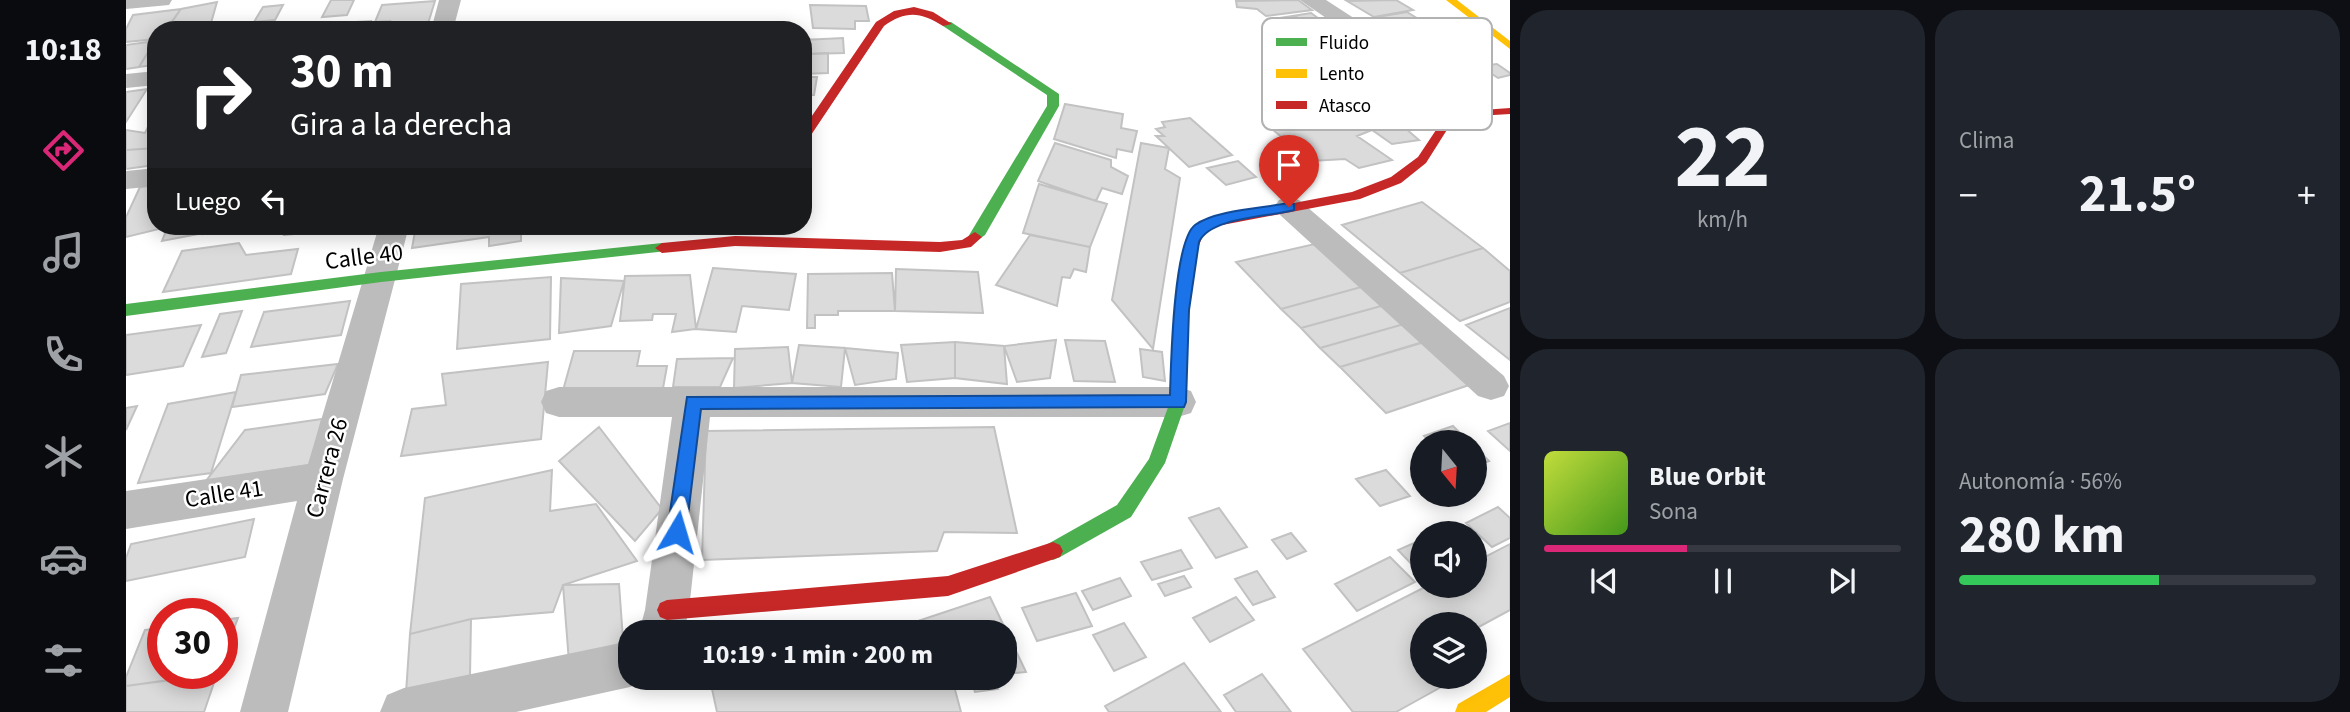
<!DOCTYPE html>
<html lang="es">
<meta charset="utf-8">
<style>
:root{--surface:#171b24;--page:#20242c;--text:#f1f3f6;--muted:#9ea1a6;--line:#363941;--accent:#db2777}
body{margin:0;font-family:"Source Sans 3",sans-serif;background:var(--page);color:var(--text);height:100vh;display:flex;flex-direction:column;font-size:26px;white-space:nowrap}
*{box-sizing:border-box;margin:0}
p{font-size:23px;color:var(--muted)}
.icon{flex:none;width:38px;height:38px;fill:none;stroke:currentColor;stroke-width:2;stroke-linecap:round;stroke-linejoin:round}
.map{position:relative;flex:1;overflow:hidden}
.sheet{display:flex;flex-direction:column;gap:10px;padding:10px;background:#0d0f14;width:840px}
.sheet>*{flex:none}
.banner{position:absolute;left:21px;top:21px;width:665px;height:214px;border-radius:28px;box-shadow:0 4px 18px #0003;background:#202124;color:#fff;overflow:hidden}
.needle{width:46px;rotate:162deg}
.controls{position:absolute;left:1284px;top:430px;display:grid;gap:14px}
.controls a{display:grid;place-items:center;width:77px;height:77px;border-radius:50%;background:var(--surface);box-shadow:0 4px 18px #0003;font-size:35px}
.speed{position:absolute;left:21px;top:598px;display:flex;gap:14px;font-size:35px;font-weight:700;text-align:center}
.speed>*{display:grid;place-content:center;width:91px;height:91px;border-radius:50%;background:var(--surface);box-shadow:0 4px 18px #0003;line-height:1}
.speed .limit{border:10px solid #d22;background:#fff;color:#111}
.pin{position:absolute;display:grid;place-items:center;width:60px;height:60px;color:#fff;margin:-72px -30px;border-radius:50% 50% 50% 0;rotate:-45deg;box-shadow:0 0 7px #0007}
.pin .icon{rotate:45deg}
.me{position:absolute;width:77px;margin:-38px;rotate:7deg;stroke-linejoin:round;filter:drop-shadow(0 0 5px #0008)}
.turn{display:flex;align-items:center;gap:24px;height:147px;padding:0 28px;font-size:32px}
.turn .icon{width:91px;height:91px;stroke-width:2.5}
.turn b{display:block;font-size:49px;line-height:60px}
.then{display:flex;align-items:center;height:66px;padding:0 28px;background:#0003;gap:14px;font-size:26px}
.big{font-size:52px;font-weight:700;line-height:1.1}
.sheet .tile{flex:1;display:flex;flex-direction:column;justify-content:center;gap:10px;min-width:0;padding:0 24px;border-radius:28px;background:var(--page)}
.sheet .dial{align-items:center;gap:0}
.dial b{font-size:91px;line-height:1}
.song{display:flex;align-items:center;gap:21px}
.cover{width:84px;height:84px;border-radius:10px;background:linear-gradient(135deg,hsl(70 70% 55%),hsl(100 70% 35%))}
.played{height:7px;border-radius:4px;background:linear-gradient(90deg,var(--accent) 40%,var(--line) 40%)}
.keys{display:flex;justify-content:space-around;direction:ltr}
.heat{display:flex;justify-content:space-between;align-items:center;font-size:38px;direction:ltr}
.charge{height:10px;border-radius:5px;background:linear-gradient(90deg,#34c759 56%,var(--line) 0)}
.sheet .tiles{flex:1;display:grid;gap:10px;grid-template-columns:repeat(2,1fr)}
.trip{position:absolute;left:492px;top:620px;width:399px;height:70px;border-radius:28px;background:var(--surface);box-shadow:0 4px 18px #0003;font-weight:700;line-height:70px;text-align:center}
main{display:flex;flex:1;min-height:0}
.tab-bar{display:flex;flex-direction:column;width:126px;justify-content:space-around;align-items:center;background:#090b0e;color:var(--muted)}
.tab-bar .icon{width:49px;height:49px}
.tab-bar .active{color:var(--accent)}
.tab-bar b{font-size:32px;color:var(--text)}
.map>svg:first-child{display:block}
.building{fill:#dbdbdb;stroke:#c2c2c2;stroke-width:2}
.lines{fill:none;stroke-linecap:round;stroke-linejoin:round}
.street{fill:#bcbcbc;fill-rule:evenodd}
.fast{fill:#4caf50;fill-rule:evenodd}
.slow{fill:#ffc107;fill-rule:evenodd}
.jam{fill:#c62828;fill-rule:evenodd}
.route{fill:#1a73e8;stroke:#114b97;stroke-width:2}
.labels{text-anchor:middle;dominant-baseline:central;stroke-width:5;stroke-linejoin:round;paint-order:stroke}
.street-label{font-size:24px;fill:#000;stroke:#fff}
.key{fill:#fff;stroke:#b2b2b2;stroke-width:2}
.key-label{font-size:19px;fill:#000}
</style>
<main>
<nav class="tab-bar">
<b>10:18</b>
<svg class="icon active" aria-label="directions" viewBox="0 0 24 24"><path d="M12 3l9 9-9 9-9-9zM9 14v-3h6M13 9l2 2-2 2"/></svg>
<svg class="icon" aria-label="music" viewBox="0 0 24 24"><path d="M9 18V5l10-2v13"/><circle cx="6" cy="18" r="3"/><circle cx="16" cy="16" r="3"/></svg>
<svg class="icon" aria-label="phone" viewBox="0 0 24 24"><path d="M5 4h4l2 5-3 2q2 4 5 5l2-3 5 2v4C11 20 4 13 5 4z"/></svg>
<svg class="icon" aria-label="climate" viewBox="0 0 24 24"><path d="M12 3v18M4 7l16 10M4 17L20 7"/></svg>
<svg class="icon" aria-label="car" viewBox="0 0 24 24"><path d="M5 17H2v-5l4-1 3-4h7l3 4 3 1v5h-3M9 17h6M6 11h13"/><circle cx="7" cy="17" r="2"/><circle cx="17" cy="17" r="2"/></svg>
<svg class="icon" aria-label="filters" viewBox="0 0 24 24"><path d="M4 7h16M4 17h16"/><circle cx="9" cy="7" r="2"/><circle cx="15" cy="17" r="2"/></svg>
</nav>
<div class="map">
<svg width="1384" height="712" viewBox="0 0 1384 712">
<rect width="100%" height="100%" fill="#fff"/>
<path class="building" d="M205,0H228L221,15L196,17Z
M1172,0L1186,10L1140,16L1131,9L1111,7L1110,1Z
M1270,0L1287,10L1248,17L1221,1Z
M309,1L300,30H261L264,21L249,22L256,5Z
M91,2L83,30H40L55,9Z
M157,5L149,20L128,22L137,7Z
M684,5L740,6L743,21H729V29L687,28Z
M55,9L40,30H30V39L0,42V29L7,15Z
M1281,12L1340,48L1309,55L1251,17Z
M1185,13L1230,45L1222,49L1204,41L1169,16L1141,20Z
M245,21L244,24L257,23L255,30H227L230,22Z
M717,38L718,53L683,54L677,40Z
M29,41L30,61L27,65L13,67Z
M29,41L13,67L0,69V45Z
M702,53V73L677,74V54Z
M1371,64L1384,73V75L1372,78L1354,66Z
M677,77H691L688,95H677Z
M21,89L0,122V92Z
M939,104L997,114L995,128L1011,131L1006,152L991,149L990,158L928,139Z
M1257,109L1293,140L1266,144L1246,130L1231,136L1266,160L1233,168L1219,159L1185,161L1141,125L1197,113Z
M30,111V148L0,150V130L19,133Z
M1064,118L1106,155L1063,167L1030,136H1038L1030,129L1039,127L1036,122Z
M929,143L985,160V167L1002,176L996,194L976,188L970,201L912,181Z
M1015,143L1043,148L1039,169L1054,178L1027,349L986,300Z
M30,148L28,165L0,169V150Z
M1112,161L1130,177L1100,185L1081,168Z
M913,184L981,204L964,247L897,233Z
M30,185V226H34L33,229L0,237V217L14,187Z
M1296,202L1357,248L1274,273L1216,225Z
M42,226H76L72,234L36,241Z
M81,226H106L103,232L77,234Z
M160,226H261L158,235Z
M290,226H395V241L363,246V237L286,248Z
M904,235L964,247L960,272L948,269L944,278L936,277L931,306L870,285Z
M113,243L120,255L172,249L165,274L37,292L56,251Z
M1193,243L1239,286L1155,309L1110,262Z
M1357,248L1384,271V302L1334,321L1274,273Z
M587,268L670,274L663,310L616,306L610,332L570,329Z
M770,269L852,272L857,313L769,311Z
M766,273L769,311H712V315H689V328H681L682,274Z
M564,275L570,329L546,332L550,314H527L526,320L494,321L499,276Z
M425,277L424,339L331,349L335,284Z
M435,278L498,281L485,326L433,333Z
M1239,286L1259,305L1175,328L1155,309Z
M224,301L215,335L125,347L138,312Z
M1259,305L1278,324L1194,348L1175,328Z
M1384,308V360L1340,325Z
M116,311L100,353L76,357L94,314Z
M1278,324L1297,342L1214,367L1194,348Z
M75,325L57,366L0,375V335Z
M930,340L924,378L891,382L878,346Z
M939,340L979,341L989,382L948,381Z
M1302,341L1349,383L1260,413L1214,367Z
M829,342V378L781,382L775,345Z
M829,342L878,346L881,384L829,378Z
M673,345L719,348L715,387L666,383Z
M662,347L666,383L608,388L609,349Z
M719,348L772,353L770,379L729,385Z
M1014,349L1036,352L1039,381L1017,377Z
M448,351H514L511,366H541L536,394H436Z
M607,358L594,387H547L551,359Z
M422,362L415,439L275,456L286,409L320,405L316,374Z
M212,364L199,394L106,407L115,375Z
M110,392L85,473L12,483L42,404Z
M11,406L0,430V408Z
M196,419L184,465L80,481L119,430Z
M1384,423V451L1362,431Z
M1327,426L1344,443H1305L1298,436Z
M473,427L536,509L509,541L433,461Z
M868,427L891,533L818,532L811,551L576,560L580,431Z
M1349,447L1363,461L1349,466Z
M426,470L424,511L470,504L511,561L437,585L427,612L345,619L284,634L299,498Z
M1260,470L1284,496L1254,506L1230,479Z
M1372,507L1384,518V538L1366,547L1340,523Z
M1093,508L1121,547L1090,558L1063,518Z
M128,519L119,557L0,581V558L5,544Z
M1165,533L1180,551L1161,559L1146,540Z
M1297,539V576L1272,550Z
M1384,544V610L1349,629V625H1297V677H1333L1270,712H1227L1177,649L1301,586H1349V562Z
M1055,550L1066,568L1026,580L1015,562Z
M1264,557L1289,582L1231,611L1209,584Z
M1131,571L1149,597L1127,605L1109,579Z
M1058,576L1065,587L1039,596L1032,584Z
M994,578L1005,596L967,610L956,591Z
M493,584L498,653L444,675L437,585Z
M950,593L966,626L911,641L896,608Z
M864,597L900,672L878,674V632H759Z
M1110,597L1128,620L1084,642L1067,618Z
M112,618L96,660V620Z
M345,619L344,676L280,693L284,634Z
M998,623L1020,657L988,671L967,635Z
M37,628V674H85L0,686V677L19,630Z
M1058,663L1095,712H983L979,706Z
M91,674L78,712H0V686Z
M1136,674L1165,712H1110L1098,695Z
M622,677H868L872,689L849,692L844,678L828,686L835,712H591L586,689Z"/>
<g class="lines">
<path class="street" d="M0,0H46L43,5L0,9Z
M313,0H335L327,30H305Z
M1174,0H1200L1274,48L1278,53L1274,58H1258Z
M30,71V85L0,88V74Z
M30,168V186L0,189V171Z
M1163,197L1173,200L1378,376L1383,386L1378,396L1365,400L1352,396L1153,214L1148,207L1153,200Z
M253,226H283L217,479L162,712H114L171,501L0,529V491L182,464Z
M433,387H1052L1065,391L1070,402L1065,413L1052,417H584L563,610L558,631L513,632L519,610L546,417H433L420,413L415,402L420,391Z
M504,641V677H522L520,680L504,687L390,712H254L261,695L278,688Z"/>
<path class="fast" d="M817,22H825L933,94V106L859,235L849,242L842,237L921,106V95L817,26Z
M536,243L541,245L543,248L541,251L255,282L0,316V304L255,272Z
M1064,247L1071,252L1062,310L1060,402L1039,463L1005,517L934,557L927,560L920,557L917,551L920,545L991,505L1023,459L1044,402L1048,310L1057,252Z"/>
<path class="slow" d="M1320,0H1331L1384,41V49Z
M1384,674V697L1360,712H1329L1332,704Z"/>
<path class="jam" d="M788,7L807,12L826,24L817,26C795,12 780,10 758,26L681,141L677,142V129L750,22L768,11Z
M1384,108V114L1335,117L1324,125L1300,163L1275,183L1234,199L1091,226L1078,233L1069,255L1064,257L1057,252L1067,227L1082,219L1226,192L1265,177L1292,157L1316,121L1328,112Z
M849,232L856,237L845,247L814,252L609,246L536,253L529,248L536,243L609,236L814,242L836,240Z
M927,542L934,545L937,551L934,557L822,596L541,620L534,617L531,610L534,603L541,600L822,576Z"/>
</g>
<path class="route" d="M1163,203L1168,204V210C1143,217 1084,217 1073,242L1063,310L1060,402L1058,407L575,409L560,532L557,539L551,541L544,539L541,532L561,397L1044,395C1045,365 1047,242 1069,225C1089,210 1138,208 1163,203Z"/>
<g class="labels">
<g class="street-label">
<text transform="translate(238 257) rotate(-7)">Calle 40</text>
<text transform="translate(201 468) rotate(-75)">Carrera 26</text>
<text transform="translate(98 494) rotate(-9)">Calle 41</text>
</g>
</g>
<rect x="1136" y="18" width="230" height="112" rx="10" class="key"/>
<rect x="1150" y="38" width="31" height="8" fill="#4caf50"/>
<rect x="1150" y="69" width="31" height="9" fill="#ffc107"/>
<rect x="1150" y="101" width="31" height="8" fill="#c62828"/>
<g class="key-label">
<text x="1193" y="49">Fluido</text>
<text x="1193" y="80">Lento</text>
<text x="1193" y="112">Atasco</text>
</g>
</svg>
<div class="controls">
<a><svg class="needle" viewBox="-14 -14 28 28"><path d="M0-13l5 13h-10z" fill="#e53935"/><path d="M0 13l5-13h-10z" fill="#9ea1a6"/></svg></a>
<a><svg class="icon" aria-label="sound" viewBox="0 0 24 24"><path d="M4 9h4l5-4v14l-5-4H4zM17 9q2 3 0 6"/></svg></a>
<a><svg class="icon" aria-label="layers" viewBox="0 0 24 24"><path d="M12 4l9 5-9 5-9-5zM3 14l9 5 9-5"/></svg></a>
</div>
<div class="speed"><div class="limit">30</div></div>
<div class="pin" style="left:1163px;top:207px;background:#d93025"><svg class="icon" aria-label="arrive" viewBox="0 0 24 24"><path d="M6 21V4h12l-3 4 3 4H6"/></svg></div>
<svg class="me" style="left:551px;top:532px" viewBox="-20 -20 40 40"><path d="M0-17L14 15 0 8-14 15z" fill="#1a73e8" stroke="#fff" stroke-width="4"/></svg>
<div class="trip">10:19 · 1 min · 200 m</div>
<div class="banner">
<div class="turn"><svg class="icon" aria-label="right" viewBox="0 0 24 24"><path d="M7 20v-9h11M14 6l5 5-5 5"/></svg><div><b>30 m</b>Gira a la derecha</div></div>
<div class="then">Luego<svg class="icon" aria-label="left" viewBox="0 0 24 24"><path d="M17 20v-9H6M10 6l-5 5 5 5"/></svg></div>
</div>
</div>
<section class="sheet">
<div class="tiles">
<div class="tile dial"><b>22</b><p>km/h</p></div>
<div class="tile"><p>Clima</p>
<div class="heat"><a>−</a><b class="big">21.5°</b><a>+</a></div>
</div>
<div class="tile">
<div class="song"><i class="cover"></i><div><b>Blue Orbit</b><p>Sona</p></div></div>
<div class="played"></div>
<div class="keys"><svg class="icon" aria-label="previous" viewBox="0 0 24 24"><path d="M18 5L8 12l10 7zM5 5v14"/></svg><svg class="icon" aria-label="pause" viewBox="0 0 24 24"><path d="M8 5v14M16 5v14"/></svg><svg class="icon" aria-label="next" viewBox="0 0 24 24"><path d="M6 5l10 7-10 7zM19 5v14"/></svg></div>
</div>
<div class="tile"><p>Autonomía · 56%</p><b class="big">280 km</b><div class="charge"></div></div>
</div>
</section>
</main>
